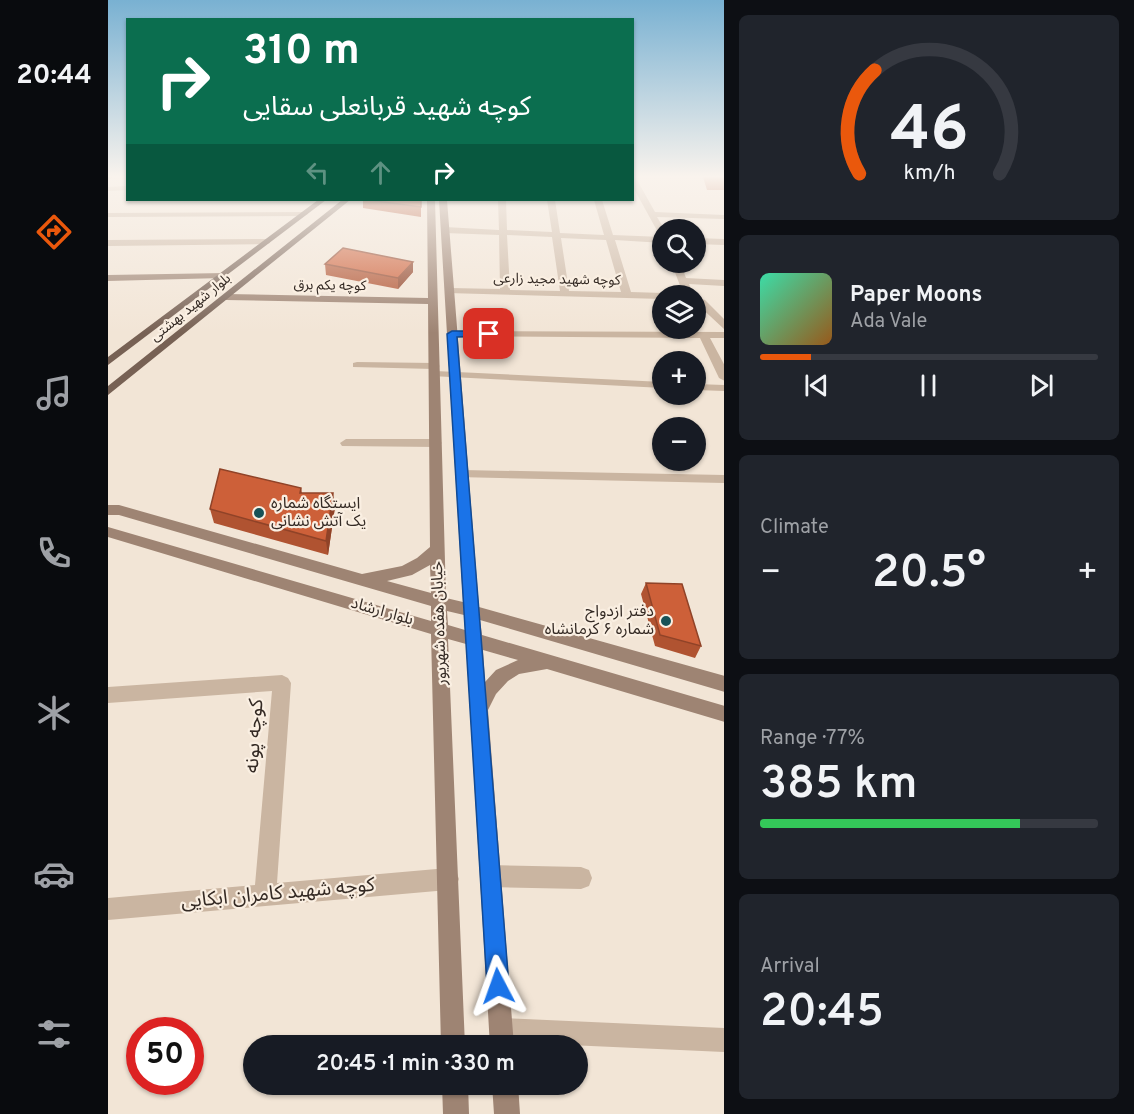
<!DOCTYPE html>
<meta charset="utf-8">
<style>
:root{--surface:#171b24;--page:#20242c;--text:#f1f3f6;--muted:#9ea1a6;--line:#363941;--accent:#ea580c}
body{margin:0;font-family:Overpass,"Noto Sans Arabic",sans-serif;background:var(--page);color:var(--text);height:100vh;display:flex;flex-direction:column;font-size:22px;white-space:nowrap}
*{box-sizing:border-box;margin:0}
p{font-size:20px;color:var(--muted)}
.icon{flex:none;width:33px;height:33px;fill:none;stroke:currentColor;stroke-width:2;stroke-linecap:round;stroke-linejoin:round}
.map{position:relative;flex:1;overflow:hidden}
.panel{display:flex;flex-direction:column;gap:15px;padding:15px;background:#0d0f14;width:410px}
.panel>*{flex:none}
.banner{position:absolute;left:18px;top:18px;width:508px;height:183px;border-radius:0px;box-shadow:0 2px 4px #0004;background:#0b6e4f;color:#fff;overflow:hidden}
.tools{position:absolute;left:544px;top:219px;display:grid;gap:12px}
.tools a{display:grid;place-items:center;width:54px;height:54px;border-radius:50%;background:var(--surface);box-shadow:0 2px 4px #0004;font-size:30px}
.speed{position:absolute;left:18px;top:1017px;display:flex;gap:12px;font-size:30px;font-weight:700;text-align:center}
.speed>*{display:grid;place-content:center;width:78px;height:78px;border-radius:50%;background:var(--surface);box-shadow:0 2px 4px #0004;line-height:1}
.speed .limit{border:9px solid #d22;background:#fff;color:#111}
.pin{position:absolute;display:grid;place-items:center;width:51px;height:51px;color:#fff;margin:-26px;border-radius:12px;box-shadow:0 3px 9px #0006}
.me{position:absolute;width:66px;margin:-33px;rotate:356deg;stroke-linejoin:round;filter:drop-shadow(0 0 4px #0008)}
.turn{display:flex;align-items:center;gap:21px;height:126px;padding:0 18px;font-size:27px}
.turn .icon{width:78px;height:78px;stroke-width:2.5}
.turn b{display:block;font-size:42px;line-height:51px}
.lanes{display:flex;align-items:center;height:57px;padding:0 18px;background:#0003;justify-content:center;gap:30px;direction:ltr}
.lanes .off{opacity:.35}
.big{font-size:45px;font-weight:600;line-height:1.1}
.panel .widget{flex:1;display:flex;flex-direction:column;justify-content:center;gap:9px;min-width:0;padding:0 21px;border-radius:9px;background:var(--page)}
.panel .dial{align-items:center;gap:0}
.dial svg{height:156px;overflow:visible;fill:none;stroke:var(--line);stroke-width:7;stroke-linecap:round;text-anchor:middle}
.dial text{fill:var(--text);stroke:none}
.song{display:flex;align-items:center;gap:18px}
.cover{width:72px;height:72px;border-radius:9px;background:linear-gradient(135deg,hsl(160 70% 55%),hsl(30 70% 35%))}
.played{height:6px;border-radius:3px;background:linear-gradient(90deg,var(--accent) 15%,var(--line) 15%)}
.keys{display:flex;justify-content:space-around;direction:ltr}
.heat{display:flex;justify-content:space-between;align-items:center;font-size:33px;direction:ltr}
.charge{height:9px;border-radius:4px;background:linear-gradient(90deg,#34c759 77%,var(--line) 0)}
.trip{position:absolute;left:135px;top:1035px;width:345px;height:60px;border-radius:30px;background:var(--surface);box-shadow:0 2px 4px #0004;font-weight:600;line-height:60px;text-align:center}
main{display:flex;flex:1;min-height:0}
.dock{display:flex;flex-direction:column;width:108px;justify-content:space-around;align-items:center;background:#090b0e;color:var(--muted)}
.dock .icon{width:42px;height:42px}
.dock .active{color:var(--accent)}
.dock b{font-size:27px;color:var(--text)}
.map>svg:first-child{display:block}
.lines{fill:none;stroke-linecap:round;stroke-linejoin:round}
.street{fill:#cab5a1;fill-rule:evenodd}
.secondary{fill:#9e8473;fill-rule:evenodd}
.primary{fill:#776154;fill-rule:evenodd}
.wall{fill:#b05331}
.shaded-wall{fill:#904328}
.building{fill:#cd6039;stroke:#904328;stroke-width:1.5}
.route{fill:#1a73e8;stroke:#114b97;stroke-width:1.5}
.poi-dot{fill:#185257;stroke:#faefe2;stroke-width:2}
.labels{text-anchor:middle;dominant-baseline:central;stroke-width:4.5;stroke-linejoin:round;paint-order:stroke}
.far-street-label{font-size:14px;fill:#342a24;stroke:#faefe2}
.poi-label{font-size:16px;fill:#342a24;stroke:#faefe2;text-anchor:start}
.street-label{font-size:16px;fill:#342a24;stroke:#faefe2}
.near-street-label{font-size:20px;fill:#342a24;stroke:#faefe2}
</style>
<main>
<nav class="dock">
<b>20:44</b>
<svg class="icon active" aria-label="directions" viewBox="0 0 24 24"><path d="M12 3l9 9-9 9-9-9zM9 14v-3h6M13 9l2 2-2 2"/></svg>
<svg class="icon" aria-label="music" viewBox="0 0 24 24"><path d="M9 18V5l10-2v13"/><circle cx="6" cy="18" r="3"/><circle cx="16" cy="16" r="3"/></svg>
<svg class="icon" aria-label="phone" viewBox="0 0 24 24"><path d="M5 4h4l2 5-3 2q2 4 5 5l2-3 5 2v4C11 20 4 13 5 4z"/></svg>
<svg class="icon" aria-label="climate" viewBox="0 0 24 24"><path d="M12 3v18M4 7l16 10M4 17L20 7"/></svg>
<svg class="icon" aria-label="car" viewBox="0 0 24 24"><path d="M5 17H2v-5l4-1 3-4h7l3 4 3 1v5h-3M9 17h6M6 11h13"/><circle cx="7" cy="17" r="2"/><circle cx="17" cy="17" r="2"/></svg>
<svg class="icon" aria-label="filters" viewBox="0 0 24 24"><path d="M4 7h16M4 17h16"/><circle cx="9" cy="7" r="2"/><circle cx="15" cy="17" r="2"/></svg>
</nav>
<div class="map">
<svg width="617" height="1114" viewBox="0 0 617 1114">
<rect width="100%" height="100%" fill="#f2e5d6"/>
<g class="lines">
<path class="street" d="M525,178L529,180L547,212L617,215V219L549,217L557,230L555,237L552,236L525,187Z
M20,186V190L0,191V187Z
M390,200H398L399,230L444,232L439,200H447L452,233L496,235L486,200H494L505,235L555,237V243L507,240L523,292L555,293L560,296H555V299L339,293L337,291L342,288L392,289L391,235L337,233L333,230L337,227L391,230ZM399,235L444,237L452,291L402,290ZM453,238L498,240L513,292L461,291Z
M199,212L200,214L196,216L0,217V213Z
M588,238L617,239V245L588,244Z
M162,239V243L159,244L0,246V240Z
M563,262H572L578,278L617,280V286L581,284L586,296H576Z
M588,297L597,300L617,320V330L588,303Z
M344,331L617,332V338H602L617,366V381L611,378L592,338L340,336L339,334Z
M249,362L326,363L332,366L326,369L245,367V363Z
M327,371L555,382V388L323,376L321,374Z
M588,384L617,385V391L588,390Z
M238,439H328L334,443L328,447L234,446L232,443Z
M354,470L617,475V483L349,477L347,474Z
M174,675L180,678L183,683L169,883L340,868L348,871L351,879L348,887L340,890L0,920V898L147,885L164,691L0,703V687Z
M383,865L473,867L481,870L484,878L481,886L473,889L383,887L375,884L372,876L375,868Z
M393,1018L617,1028V1052L393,1042L384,1039L381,1030L384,1021Z"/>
<path class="secondary" d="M0,177H4V178L0,180Z
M319,200H327L338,598L355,602L331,200H339L371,607L617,676V692L372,620L374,635L617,706V722L439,669L411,674L400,681L388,694L380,710L406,1046H382L358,644L340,639L357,1046H333L323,634L0,537V527L323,621V606L11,515H0V505H11L254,574L294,566L309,558L322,547L320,304L118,300L113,297L118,294L320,298ZM322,565L323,593L279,581L304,575ZM339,611L356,615L357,630L340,625ZM375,650L410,660L388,670L377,682Z
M117,273L119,275L114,278L0,281V275Z
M334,1084H360L361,1114H335Z
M384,1084H410L412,1114H386Z"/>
<path class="primary" d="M210,200H218L0,365V357Z
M234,200H242L0,395V386Z"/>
</g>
<path class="wall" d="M595,177H617V190H599Z
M255,200H313V217L255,208Z
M217,264L305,272L290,289L218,275Z
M193,488L194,493L227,507L220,555L106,523L102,509Z
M538,583L593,646L587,658L547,646L533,594Z"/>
<path class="shaded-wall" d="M305,262V272L290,289V278Z
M225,493L227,507L220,555L218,541Z"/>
<path class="building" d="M260,200H313V207Z
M235,248L305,262L290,278L217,264Z
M112,469L193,488L192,493H225L218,541L102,509Z
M538,583L574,584L593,646L552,635Z"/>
<linearGradient id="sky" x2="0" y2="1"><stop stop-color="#79b1d2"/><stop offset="0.53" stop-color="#f9f3ed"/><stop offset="1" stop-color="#f9f3ed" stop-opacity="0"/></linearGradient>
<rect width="617" height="333" fill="url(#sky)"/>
<path class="route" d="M381,331L384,332V336L349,337L401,986L397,993L390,997L382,993L379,986L339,334L344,331Z"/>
<g class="poi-dot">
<circle cx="151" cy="513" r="6"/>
<circle cx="558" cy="621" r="6"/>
</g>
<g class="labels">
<g class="far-street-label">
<text transform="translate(449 280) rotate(1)">کوچه شهید مجید زارعی</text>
<text transform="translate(222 286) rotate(1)">کوچه یکم برق</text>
<text transform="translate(83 308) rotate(-39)">بلوار شهید بهشتی</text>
</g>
<g class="poi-label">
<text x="163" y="504">ایستگاه شماره<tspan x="163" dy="18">یک آتش نشانی</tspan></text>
<text x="546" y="612" text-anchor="end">دفتر ازدواج<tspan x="546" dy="18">شماره ۶ کرمانشاه</tspan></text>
</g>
<g class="street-label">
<text transform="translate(274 612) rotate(16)">بلوار ارشاد</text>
<text transform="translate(332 623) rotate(-92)">خیابان هفده شهریور</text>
</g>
<g class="near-street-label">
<text transform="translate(147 736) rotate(-86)">کوچه پونه</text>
<text transform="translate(170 894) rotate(-5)">کوچه شهید کامران ابکایی</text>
</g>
</g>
</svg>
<div class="tools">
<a><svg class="icon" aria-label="search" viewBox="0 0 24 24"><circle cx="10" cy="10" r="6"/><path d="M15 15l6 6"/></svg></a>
<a><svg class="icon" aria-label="layers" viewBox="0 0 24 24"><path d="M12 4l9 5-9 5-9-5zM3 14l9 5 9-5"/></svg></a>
<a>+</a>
<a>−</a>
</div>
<div class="speed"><div class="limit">50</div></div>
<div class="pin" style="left:381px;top:334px;background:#d93025"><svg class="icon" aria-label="arrive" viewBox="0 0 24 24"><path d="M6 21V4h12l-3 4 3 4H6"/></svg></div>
<svg class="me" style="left:390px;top:986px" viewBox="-20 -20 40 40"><path d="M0-17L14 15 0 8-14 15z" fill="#1a73e8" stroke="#fff" stroke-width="4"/></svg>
<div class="trip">20:45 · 1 min · 330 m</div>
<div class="banner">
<div class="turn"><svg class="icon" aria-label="right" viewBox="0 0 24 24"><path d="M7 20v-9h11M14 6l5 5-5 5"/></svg><div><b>310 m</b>کوچه شهید قربانعلی سقایی</div></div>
<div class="lanes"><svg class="icon off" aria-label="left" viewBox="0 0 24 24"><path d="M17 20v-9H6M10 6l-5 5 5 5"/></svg><svg class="icon off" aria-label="ahead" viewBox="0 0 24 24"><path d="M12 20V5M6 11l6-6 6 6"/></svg><svg class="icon" aria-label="right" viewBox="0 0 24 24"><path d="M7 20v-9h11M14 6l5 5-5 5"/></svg></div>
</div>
</div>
<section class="panel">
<div class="widget dial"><svg viewBox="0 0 100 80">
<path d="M14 69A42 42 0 1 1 86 69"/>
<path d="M14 69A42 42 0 0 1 22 16" stroke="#ea580c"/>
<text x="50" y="56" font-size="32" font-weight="700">46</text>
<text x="50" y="72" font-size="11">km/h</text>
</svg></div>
<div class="widget">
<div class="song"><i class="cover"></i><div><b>Paper Moons</b><p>Ada Vale</p></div></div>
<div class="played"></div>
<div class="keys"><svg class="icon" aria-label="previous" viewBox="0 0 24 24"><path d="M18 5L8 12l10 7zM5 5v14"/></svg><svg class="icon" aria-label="pause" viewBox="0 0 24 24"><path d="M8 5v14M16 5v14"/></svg><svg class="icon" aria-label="next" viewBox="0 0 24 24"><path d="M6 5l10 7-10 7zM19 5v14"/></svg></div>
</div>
<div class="widget"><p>Climate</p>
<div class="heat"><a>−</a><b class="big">20.5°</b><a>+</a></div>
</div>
<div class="widget"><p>Range · 77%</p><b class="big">385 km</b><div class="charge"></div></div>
<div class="widget"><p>Arrival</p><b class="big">20:45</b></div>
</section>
</main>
